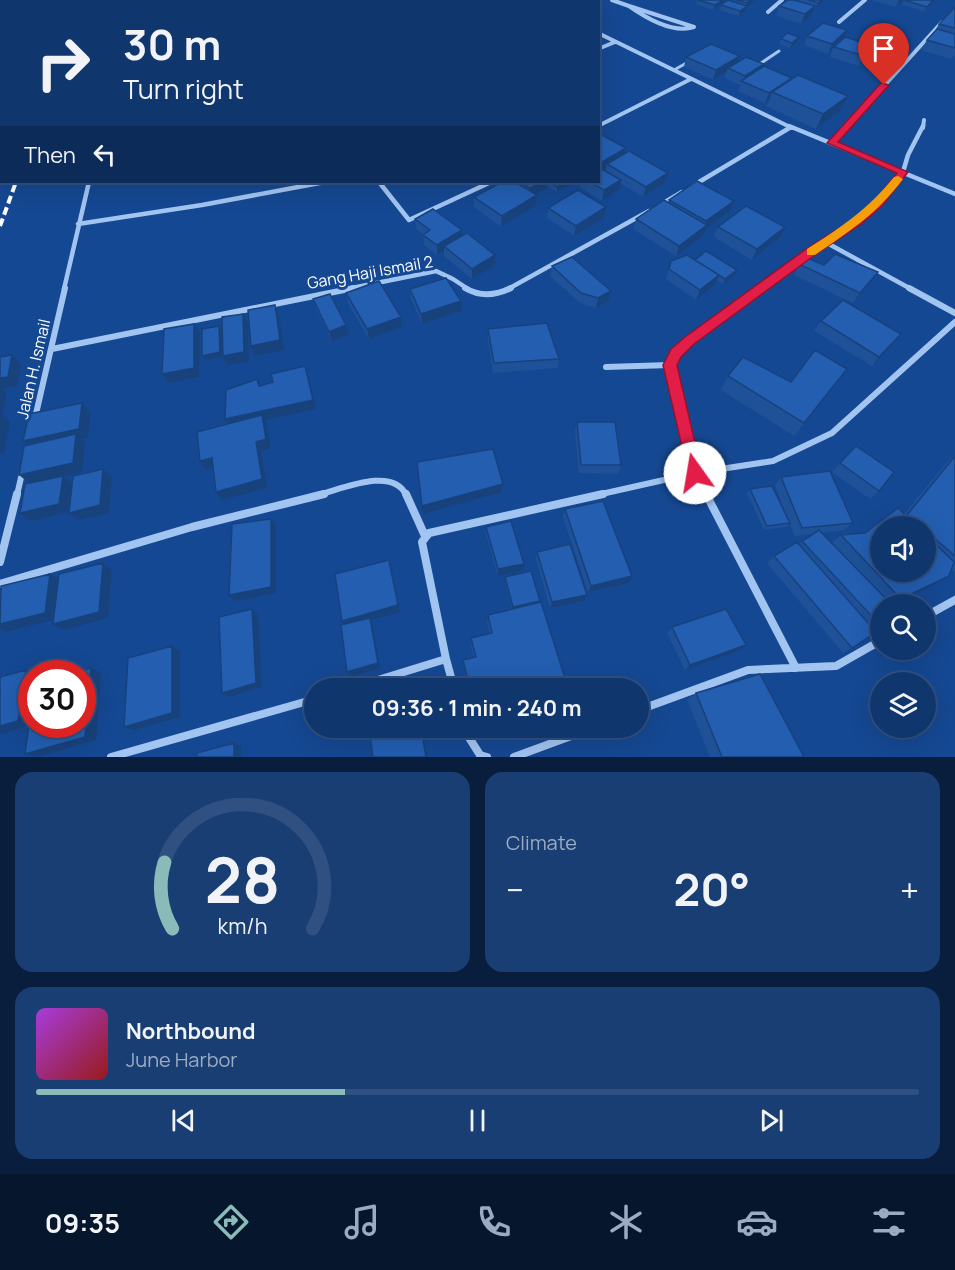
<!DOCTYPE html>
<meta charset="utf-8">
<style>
:root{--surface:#10366e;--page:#193e73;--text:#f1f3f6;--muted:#9cabc2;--line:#305081;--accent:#8bbbb9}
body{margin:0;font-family:Manrope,sans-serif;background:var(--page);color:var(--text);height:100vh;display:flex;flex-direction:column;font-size:22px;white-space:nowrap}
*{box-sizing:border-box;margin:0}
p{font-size:20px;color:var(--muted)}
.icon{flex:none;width:33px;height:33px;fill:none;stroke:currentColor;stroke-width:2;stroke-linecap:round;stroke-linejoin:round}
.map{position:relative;height:757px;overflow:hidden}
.sheet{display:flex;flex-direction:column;gap:15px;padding:15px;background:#091e3c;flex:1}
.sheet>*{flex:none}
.hud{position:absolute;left:0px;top:0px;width:600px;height:183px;box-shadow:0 6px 24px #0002,0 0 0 2px var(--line);background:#10366e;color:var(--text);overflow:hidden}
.controls{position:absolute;left:870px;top:516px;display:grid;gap:12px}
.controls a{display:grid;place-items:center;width:66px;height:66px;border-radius:50%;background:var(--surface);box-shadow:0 6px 24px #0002,0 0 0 2px var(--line);font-size:30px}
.speed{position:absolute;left:18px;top:660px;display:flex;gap:12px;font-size:30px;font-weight:700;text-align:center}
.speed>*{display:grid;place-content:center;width:78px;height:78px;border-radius:50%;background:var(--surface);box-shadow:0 6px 24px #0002,0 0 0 2px var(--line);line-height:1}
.speed .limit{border:9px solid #d22;background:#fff;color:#111}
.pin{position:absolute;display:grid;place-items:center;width:51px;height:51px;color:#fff;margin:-62px -26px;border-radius:50% 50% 50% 0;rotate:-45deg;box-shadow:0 0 6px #0007}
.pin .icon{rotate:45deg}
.me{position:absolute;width:66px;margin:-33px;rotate:347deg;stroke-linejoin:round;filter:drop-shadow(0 0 4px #0008)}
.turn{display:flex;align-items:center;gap:21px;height:126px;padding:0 24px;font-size:27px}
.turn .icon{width:78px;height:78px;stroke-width:2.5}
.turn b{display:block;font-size:42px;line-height:51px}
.then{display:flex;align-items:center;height:57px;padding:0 24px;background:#0003;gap:12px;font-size:22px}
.big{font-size:45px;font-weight:700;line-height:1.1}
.sheet .card{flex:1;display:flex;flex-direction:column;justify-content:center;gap:9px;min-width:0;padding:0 21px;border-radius:18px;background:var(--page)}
.sheet .dial{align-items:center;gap:0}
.dial svg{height:156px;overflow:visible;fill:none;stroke:var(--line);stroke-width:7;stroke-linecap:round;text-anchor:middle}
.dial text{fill:var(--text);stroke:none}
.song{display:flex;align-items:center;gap:18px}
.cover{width:72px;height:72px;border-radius:9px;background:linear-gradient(135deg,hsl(280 70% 55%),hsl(0 70% 35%))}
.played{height:6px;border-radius:3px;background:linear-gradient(90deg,var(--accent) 35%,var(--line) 35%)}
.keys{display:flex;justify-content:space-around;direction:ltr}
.heat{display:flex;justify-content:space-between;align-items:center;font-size:33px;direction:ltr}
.sheet .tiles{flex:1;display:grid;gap:15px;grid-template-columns:1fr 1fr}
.card:last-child{grid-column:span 2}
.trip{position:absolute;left:304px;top:678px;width:345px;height:60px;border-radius:30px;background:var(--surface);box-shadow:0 6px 24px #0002,0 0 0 2px var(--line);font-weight:700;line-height:60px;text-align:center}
.tabs{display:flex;height:96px;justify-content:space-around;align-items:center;background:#06162c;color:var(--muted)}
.tabs .icon{width:42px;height:42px}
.tabs .current{color:var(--accent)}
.tabs b{font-size:27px;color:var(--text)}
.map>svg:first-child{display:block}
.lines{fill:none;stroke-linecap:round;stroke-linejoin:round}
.lane{stroke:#a2c4f1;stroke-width:3}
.street-far3{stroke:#a2c4f1;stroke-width:4}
.street-far2{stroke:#a2c4f1;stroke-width:4.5}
.street-far1{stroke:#a2c4f1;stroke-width:6}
.street{stroke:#a2c4f1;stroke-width:8}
.rail{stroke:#fff;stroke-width:4;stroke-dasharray:8 4;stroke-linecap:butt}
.wall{fill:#1e5198;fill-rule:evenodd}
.shaded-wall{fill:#18427c}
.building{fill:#235eb1;stroke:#18427c;stroke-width:1.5}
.route{fill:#e11d48;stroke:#92132f;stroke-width:1.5}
.slow{fill:#f59e0b}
.labels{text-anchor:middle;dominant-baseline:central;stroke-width:6;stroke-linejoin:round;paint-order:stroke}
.street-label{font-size:16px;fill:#fff;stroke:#154892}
</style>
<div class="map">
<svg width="955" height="757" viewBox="0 0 955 757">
<rect width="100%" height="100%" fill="#154892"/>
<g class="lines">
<path class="lane" d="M758,65L779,51
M674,70L690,61"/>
<path class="street-far3" d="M436,0L438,2
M543,0L546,2
M612,0L629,6
M363,2L367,0
M565,2L570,0
M591,2L594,0
M629,6L694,27C672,34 646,18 629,6Z
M768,12L782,0
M839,22L865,0
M598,33L792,128
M598,49L615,42
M0,119L2,116
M598,126L691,79
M846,128L942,22
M923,128L924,120"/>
<path class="street-far2" d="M789,126L955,194
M832,143L847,126
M379,182L409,220L491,182
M694,185L791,127
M660,205L682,192
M78,224L202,205L325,182
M827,243L911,289
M64,289L89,182
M347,289L436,271L453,279L468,289
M508,289L649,211
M760,289L858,221L879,203L903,172L908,155L923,126"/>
<path class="street-far1" d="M465,288C480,297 495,296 511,288
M909,288L955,313
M52,349L354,288
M606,367L670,365
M35,418L65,288
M17,495L23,469
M318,495C342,489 393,466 406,495
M597,495L695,473L773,461L832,433L955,322
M706,495L695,473L670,365C685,334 734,308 762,288"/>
<path class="street" d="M406,494L425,536
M706,494L796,668
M0,562L17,494
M0,584L192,527L324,494
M926,616L955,600
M446,659L454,688
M352,688L446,659L422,542L429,533L603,494
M639,710L748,670L836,666L880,641
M463,728L480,755L487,757
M111,757L315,699
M514,757L593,728"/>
<path class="rail" d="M0,226L16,182"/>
</g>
<path class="wall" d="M697,0L722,4L713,10L696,4Z
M731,0H755L747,7L746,11L739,16L720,10L721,5Z
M797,0H825L816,8L815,7L811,16L801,24L776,16L779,6Z
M871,0H904L896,7Z
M904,0H935L924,11L902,5Z
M955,7V55L951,59L921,50L927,40L935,31L939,24Z
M807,36L844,38L869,56L859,66L830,57L833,49L828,54L804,45Z
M781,39L797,42L790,48L779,44Z
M740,56L739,62L764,64L763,67L791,80L841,110L816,129L766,106L769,100L765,103L738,91L740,85L724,78L726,72L713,80L684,67L686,57Z
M598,133L626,148L625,153L668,173L665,183L643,197L620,183L619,190L602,201L580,187V182H598Z
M502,182H570L569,185L557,192L547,186V188L536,195V206L501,227L474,207V197Z
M669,200L734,201L730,211L706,229L703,236L676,256L633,229L636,219L668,203Z
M548,208L604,218L574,236L547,218Z
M415,219L462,236L495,265L472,279L444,256V251L437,255L424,245L423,234L416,229Z
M718,227L780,237L752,260L714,237Z
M695,260L735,275L723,284L717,280L715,285L696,300L666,279L671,261Z
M799,264L824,265L871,282L853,303L794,275Z
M552,266L608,301L596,308L580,303L550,276Z
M410,289L462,311L422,324L411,299Z
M346,293L401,317L402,327L369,339L348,303Z
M313,299L346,325L349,335L332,341L316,309Z
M821,321L893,343L872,366L814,331Z
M488,329L559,359L558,368L493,373L488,339Z
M728,376L791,382L837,383L794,436L721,390Z
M577,422L621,465L618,474L579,473L575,431Z
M856,446L879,491L870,499L832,472Z
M955,455V572L951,569L932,586L893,604H880V623L873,628L852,648L843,653L767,563L774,556L799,544L814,534L794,536L790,523L786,527L764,530L747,493L750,489L788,520L775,485L781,477L853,523L844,530L822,533L832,543L841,535L865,533L904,514L947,462ZM880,526H926V572Z
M565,509L629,583L588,592L563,517Z
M486,527L523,571L498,576L486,534Z
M537,552L587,595L584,601L550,608L536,559Z
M505,577L540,602L568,688H468L464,668L463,660L474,657L471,646V638L490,633L487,624L488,615L512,609L505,581Z
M672,627L739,651L685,670L667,633Z
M696,693L804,757H710L687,700Z"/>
<path class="shaded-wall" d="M723,0L722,4L713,10L715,5Z
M751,0H755L747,7L746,11L739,16L740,11L746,7L747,3Z
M822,0H825L816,8L818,3Z
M899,0H904L896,7Z
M933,0H935L924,11L927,7Z
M815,6L811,16L801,24L805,14Z
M847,30L843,40L834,47L828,54L832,44Z
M799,37L797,42L790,48L792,43Z
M874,46L869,56L859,66L864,56Z
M740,56L737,66L728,68L726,72L713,80L716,70Z
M764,64L760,74L743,82L745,76Z
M792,78L788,87L772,92L769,100L765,103L769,93Z
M848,96L841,110L816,129L823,114Z
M626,148L624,158L607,164L606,169L598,174L599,164Z
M668,173L665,183L643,197L646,187Z
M621,180L619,190L602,201L604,190Z
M541,182H548L547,188L529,199L530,188Z
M566,182H570L569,185L557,192V187Z
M537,195L536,206L501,227L502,216Z
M734,201L730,211L706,229L703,236L676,256L679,246L703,228L706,221Z
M606,207L604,218L574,236L576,226Z
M785,227L780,237L752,260L757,249Z
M462,230V240L444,246V251L437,255V245Z
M495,255V265L472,279V269Z
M737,270L735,275L723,284L725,279Z
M878,272L871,282L853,303L860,293Z
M719,275L715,285L696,300L700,290Z
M611,291L608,301L596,308L598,298Z
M461,301L462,311L422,324L421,314Z
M275,305L279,315L284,350L255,356L251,346Z
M243,314L248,323L249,362L227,365L223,356Z
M401,317L402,327L369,339L367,329Z
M194,324L200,333L199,377L168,383L162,374Z
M346,325L349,335L332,341L329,332Z
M219,326L221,331L222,357L205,360L202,356Z
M901,334L893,343L872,366L879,357Z
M12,355L21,364L17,386L3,389L7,393L2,415L10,422L4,453H0V378Z
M305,366L308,376L316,409L265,420L266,424L271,448L261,451L267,488L222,500L216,492L231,428L225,419Z
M82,403L90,412L88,438L81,439L85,443L82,472L63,476L72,484L69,512L31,521L20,513L29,483L19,475L33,450L23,441Z
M212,458L218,466L206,470L200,461Z
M103,469L112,477L109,513L78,520L69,513Z
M503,484L502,492L423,514L422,506Z
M271,519L276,526V593L235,601L229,595Z
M389,560L400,612L370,620L372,624L380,668L351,677L347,672L345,627L342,621Z
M103,563L112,570L108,618L64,630L53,624Z
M524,564L523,571L498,576V569Z
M50,574L60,580L56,619L6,632L0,629V624Z
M632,576L629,583L588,592L591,586Z
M949,576L932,586L892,604L901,599Z
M587,595L584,601L550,608L552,602Z
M252,609L258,615L262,687L229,697L222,693Z
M746,645L739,651L685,670L690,665Z
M172,646L180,652V717L134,730L124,727Z
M91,668L101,673L96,740L38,757L25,754Z
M26,670L35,674H32L31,725L0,734V726Z
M421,728H422L427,757H426Z
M234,743L241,746V757H234Z"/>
<path class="building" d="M698,0H723L715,5Z
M728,0L747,6L740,11L721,5Z
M736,0H751L747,3Z
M788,0H794L815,6L805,14L779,6Z
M809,0H822L818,3Z
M904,0H933L927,7Z
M955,7V28L939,24Z
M823,23L847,30L832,44L807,36Z
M937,29L955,34V48L927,40Z
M787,33L799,37L792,43L781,39Z
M845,37L874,46L864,56L834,47Z
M711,44L740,56L716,70L686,57Z
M746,57L764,64L745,76L728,68Z
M764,66L792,78L769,93L741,81Z
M798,75L848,96L823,114L772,92Z
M598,133L626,148L599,164H598Z
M629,151L668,173L646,187L607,164Z
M598,167L621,180L604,190L590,182H598Z
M697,181L734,201L706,221L669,200Z
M502,182H515L537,195L502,216L474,197Z
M519,182H541L530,188Z
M549,182H566L557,187Z
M578,190L606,207L576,226L548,208Z
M664,200L707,225L679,246L636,219Z
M746,206L785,227L757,249L718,227Z
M433,209L462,230L437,245L423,235L430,230L415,219Z
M467,233L495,255L472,269L444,246Z
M706,251L737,270L725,279L695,260Z
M835,254L878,272L860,293L799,264L805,257L824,265Z
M687,255L719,275L700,290L669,269L671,261Z
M572,257L611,291L598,298L581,293L552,266Z
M446,278L461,301L421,314L410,289Z
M379,281L401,317L367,329L346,293Z
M330,294L346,325L329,332L313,299Z
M843,300L901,334L879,357L821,321Z
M275,305L280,340L251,346L248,310Z
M243,314L244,352L223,356L222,317Z
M547,323L559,359L494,363L488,329Z
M194,324V368L162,374L164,329Z
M219,326L220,352L202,356V329Z
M815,350L847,369L804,423L728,376L743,357L791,382Z
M12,355L8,377L0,378V357Z
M305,366L313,400L225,419L226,390L257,379L259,386L273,382L271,374Z
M82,403L79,429L23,441L29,414Z
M262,415L266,439L256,442L262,479L216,492L212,458L200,461L197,432Z
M577,422H615L621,465H581Z
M76,434L73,463L19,475L24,446Z
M856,446L894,472L879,491L840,463Z
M493,449L503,484L422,506L417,462Z
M955,456V556L926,531V526H920L907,515Z
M103,469L100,505L69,513L73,476Z
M830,471L853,523L802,528L781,477Z
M63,476L59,504L20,513L25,484Z
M772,486L790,523L767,526L750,489Z
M603,501L632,576L591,586L565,509Z
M898,508L917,526H880V572H926V535L954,562L949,576L901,599L841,535L865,533Z
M271,519V587L229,595L232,524Z
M511,521L524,564L498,569L486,527Z
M819,530L891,604H880V623L879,624L802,541Z
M797,542L876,632L852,648L774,556Z
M570,544L587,595L552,602L537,552Z
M389,560L398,605L342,621L335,574Z
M103,563L99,612L53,624L59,574Z
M531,571L540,601L513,607L505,577Z
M50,574L45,613L0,624L1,586Z
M541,602L568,688H470L463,660L476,657L471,638L492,633L488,615Z
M252,609L256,683L222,693L219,617Z
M726,609L746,645L690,665L672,627Z
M370,618L378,663L347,672L341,625Z
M172,646V713L124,727L128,658Z
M91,668L85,737L25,754L32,702V724H82V674H69Z
M26,670L18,721L0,726V677Z
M760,674L804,757H722L696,693Z
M369,728H421L426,757H373Z
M234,743V757H197V753Z"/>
<path class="route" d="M881,83L889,85L838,142L908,172L882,206L861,224L815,255L694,344L681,357L677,365L702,473L700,477L695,479L689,477L663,365L671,349L685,337L806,249L854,219L875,201L897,173L827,143Z"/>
<path class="slow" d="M898,176L903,179C878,213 850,231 815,255H807V249C843,226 867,210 894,177Z"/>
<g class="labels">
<g class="street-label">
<text transform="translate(370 272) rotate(-10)">Gang Haji Ismail 2</text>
<text transform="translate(33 369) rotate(-77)">Jalan H. Ismail</text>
</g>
</g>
</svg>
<div class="controls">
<a><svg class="icon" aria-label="sound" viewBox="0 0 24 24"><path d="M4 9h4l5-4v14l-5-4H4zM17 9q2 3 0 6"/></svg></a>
<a><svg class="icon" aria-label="search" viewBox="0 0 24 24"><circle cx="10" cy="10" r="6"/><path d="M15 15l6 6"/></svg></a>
<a><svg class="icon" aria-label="layers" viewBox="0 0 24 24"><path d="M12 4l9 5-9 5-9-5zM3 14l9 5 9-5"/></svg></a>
</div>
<div class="speed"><div class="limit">30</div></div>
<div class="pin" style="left:884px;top:85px;background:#d93025"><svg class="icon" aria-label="arrive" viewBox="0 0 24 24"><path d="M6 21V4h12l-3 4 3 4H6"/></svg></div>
<svg class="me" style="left:695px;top:473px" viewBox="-20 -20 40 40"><circle r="19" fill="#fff"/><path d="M0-13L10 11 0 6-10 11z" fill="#e11d48"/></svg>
<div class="trip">09:36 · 1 min · 240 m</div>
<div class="hud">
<div class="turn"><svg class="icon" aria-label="right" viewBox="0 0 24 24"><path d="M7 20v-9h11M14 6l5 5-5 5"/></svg><div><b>30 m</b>Turn right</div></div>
<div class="then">Then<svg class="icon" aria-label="left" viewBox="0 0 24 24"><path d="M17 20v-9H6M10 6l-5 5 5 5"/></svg></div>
</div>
</div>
<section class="sheet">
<div class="tiles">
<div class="card dial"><svg viewBox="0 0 100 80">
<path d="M14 69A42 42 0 1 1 86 69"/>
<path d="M14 69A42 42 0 0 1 10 35" stroke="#8bbbb9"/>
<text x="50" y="56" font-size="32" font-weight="700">28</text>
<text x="50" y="72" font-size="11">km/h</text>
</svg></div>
<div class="card"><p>Climate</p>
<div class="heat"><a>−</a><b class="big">20°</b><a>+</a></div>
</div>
<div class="card">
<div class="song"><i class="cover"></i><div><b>Northbound</b><p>June Harbor</p></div></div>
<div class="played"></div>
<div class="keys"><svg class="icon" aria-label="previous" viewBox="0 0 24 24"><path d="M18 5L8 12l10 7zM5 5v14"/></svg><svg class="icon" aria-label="pause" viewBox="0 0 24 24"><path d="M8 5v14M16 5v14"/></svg><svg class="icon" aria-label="next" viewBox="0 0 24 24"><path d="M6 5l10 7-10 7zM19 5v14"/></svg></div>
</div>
</div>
</section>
<nav class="tabs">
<b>09:35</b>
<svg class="icon current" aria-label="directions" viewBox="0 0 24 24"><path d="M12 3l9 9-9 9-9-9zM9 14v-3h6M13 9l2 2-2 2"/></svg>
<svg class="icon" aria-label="music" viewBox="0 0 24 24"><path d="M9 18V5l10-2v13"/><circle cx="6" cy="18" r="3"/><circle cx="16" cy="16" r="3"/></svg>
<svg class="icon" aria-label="phone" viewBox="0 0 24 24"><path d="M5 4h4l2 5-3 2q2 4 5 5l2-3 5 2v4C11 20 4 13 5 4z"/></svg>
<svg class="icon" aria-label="climate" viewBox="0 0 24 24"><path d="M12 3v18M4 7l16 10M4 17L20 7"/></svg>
<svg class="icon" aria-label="car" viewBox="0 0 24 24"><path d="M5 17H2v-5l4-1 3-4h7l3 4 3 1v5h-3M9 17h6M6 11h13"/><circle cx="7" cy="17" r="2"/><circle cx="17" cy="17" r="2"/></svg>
<svg class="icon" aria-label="filters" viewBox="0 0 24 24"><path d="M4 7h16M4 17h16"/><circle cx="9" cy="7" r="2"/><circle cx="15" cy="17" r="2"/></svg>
</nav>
